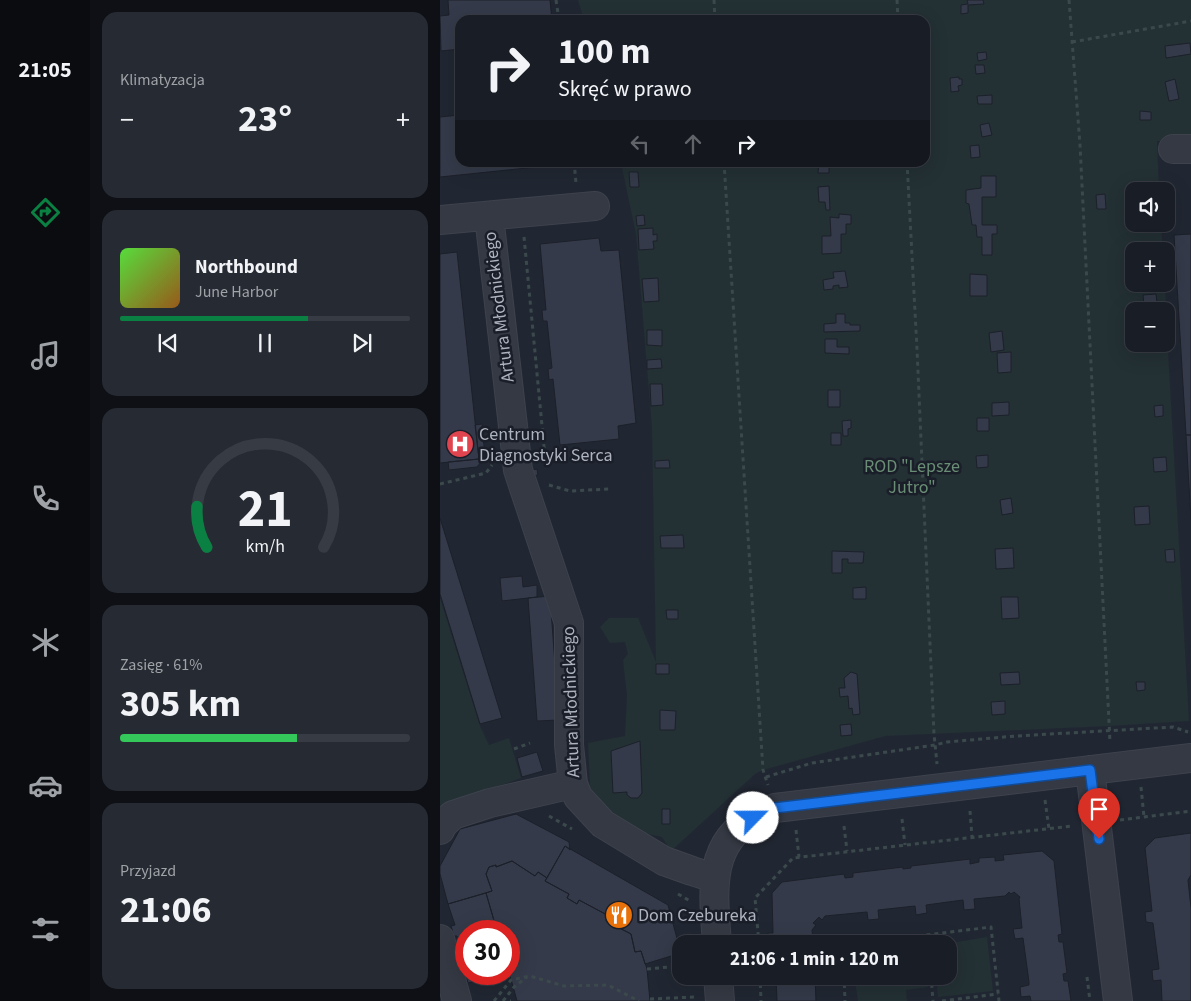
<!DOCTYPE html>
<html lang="pl">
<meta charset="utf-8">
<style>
:root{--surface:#191d26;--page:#262a32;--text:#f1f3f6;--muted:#9fa2a7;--line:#373b43;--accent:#0b8043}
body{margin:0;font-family:"Source Sans 3",sans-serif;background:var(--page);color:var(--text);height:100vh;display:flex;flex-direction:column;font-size:19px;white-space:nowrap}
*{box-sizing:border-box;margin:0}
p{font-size:16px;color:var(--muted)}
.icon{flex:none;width:28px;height:28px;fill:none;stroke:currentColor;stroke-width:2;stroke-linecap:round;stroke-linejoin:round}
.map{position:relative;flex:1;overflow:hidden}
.details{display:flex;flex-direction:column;gap:12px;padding:12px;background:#0e1015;width:350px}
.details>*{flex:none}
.hud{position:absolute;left:15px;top:15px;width:475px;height:152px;border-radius:15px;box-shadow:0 5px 20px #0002,0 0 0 1px var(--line);background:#191d26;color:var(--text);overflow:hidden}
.tools{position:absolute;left:685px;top:182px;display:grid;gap:10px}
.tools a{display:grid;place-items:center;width:50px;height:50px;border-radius:10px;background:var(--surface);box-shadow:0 5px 20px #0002,0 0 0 1px var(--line);font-size:25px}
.speed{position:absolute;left:15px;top:920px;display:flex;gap:10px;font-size:25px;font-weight:700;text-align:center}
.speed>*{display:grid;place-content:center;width:65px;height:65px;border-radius:50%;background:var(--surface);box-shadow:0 5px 20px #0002,0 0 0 1px var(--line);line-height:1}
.speed .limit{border:8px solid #d22;background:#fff;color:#111}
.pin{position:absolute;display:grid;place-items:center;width:42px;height:42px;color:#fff;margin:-51px -21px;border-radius:50% 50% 50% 0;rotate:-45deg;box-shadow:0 0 5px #0007}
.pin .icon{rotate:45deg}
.me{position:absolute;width:55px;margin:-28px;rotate:67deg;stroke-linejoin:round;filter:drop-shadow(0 0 4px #0008)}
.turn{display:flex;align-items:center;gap:18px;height:105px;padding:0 20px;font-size:22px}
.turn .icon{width:65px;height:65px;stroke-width:2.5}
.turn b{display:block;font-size:35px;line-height:42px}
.lanes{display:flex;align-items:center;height:48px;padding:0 20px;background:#0003;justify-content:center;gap:25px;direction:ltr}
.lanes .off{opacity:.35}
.big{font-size:38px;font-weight:700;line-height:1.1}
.details .widget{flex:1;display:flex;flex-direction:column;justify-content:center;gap:8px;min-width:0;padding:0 18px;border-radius:15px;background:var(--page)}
.details .dial{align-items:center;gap:0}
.dial svg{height:130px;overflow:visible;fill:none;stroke:var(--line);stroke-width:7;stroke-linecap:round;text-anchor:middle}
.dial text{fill:var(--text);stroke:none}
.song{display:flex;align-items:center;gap:15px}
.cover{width:60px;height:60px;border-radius:8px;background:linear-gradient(135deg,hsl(110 70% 55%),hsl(30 70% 35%))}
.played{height:5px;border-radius:2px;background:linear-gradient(90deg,var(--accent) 65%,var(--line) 65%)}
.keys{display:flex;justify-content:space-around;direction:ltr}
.heat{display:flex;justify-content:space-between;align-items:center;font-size:28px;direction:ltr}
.charge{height:8px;border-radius:4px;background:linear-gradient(90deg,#34c759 61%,var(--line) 0)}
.trip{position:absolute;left:232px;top:935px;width:285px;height:50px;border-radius:15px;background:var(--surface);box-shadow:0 5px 20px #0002,0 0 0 1px var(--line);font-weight:700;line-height:50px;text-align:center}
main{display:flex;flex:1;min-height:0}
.tabs{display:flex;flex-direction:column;width:90px;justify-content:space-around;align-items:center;background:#0a0c0f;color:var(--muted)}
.tabs .icon{width:35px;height:35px}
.tabs .active{color:var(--accent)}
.tabs b{font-size:22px;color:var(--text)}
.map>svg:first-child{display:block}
.green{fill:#233034}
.building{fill:#343a49;stroke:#1c202a}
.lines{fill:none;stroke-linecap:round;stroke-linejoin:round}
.minor-casing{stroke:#3e424d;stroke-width:30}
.path{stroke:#3b494c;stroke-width:3;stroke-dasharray:4 4;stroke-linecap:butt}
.minor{stroke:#343943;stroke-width:28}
.route-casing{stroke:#114b97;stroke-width:12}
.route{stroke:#1a73e8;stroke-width:9}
.labels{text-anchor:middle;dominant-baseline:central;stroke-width:5;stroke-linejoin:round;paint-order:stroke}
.street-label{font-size:18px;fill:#aeb3c0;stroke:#1a1e28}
.poi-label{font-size:18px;fill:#aeb3c0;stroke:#1a1e28;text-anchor:start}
.park-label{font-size:18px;fill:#698d75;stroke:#1a1e28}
</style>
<main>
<nav class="tabs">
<b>21:05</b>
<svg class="icon active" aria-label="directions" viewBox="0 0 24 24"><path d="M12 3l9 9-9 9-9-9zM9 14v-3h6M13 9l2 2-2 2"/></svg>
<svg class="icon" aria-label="music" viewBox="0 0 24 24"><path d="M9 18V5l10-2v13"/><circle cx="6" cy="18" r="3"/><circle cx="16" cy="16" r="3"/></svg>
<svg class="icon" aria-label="phone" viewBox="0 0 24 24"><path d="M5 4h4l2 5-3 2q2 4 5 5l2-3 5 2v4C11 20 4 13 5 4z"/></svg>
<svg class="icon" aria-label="climate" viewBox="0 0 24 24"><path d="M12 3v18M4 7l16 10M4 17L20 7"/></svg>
<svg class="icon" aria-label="car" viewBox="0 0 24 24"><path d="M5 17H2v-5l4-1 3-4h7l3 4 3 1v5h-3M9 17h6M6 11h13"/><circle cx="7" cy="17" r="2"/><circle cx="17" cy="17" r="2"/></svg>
<svg class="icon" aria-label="filters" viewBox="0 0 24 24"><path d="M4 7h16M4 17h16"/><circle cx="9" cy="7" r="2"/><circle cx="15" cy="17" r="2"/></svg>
</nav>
<section class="details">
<div class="widget"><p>Klimatyzacja</p>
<div class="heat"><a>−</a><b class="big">23°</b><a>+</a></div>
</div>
<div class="widget">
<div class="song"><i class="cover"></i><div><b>Northbound</b><p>June Harbor</p></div></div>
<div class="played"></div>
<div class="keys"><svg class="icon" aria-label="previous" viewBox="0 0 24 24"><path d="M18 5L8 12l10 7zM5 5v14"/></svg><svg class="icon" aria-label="pause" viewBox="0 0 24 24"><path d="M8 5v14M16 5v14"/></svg><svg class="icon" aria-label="next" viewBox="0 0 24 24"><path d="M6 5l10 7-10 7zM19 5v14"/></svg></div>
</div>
<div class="widget dial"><svg viewBox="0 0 100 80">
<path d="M14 69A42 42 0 1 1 86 69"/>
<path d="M14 69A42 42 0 0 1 8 44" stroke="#0b8043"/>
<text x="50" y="56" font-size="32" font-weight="700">21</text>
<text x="50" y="72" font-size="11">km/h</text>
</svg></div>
<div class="widget"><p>Zasięg · 61%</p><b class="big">305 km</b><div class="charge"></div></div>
<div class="widget"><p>Przyjazd</p><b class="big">21:06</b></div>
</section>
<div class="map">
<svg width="751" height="1001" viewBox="0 0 751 1001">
<rect width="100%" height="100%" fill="#212732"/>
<path class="green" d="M138,0H751V142L717,141L719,191H694V224H721L723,251H694V284H725L726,311H694V344H726V315L749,721L669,726L445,736L323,770L315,774L231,851L222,837L203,833L164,807L150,788L148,743L185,736L187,696L183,660L188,654L185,642L170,643L160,627L169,618H198L216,662L212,428L196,234L181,163L485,162V20H144Z
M0,598L40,726L49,745L69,738L81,778L0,807Z
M547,937L553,991L498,997L496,976H509V944H505Z
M414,976H487L488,987L466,990L467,1001H418Z"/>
<path class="building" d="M8,0H110L112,20H20V49L1,51L0,16L9,15Z
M527,0H543L544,4L528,5V13L521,14V5L528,4Z
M750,43L751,54L726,58L725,46Z
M546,52L547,59L538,61L537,53Z
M535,65H544L545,73L536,74Z
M519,77V79H522V85L518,86L519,91L511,92L510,78Z
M735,79L739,99L729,101L725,82Z
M552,95V104H538L537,96Z
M700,111L711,112V120H700Z
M19,115L20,162H126V164L0,177V117Z
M549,123L552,135L542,137L540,125Z
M539,145L540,157L531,158L530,146Z
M379,162H389V173H378Z
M189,172H198L199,187H190Z
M541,176H556V197H542V225H557V234H552V255H542V237H537L536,225H532L529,204L526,203V190L541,188Z
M389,186L390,210H386L385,202H379L378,187Z
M665,194L666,209H657L656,195Z
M399,214L411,215V224H406V234H401V253L382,254V236H391L390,217L399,218Z
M204,215L205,225L197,226L196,216Z
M213,228V235L217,234V241H213L214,249L199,250L198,229Z
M751,234V435H746L734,235Z
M159,238L161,251L179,250L196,423L178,426L179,439L120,445L113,379L109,380L108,369L112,368L107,321H103L102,310H106L100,244Z
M17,252L39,459L0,463V254Z
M405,271L408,287L399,288V285L393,286V289L384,290L383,280L394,278L393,272Z
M530,274L547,275V296H530Z
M218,278L219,301L204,302L202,279Z
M716,294L717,303L704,305L703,295Z
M396,314H405V323H410V325H420V331L384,332V324L396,323Z
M207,330H222V346L207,345Z
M562,331L564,350L551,352L549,333Z
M385,339H397V347H409V354L385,353Z
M571,352V372L558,373L557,353Z
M221,359L222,368L207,369V360Z
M210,384H222L223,405L211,406Z
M388,390H400V407H388Z
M569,402V415L552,416V403Z
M723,405V416L715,417L714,406Z
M537,418H549V431H537Z
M411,420V428L408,429V436H403L402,421Z
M42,424L45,457L37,467L9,470L8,462L39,459L35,425Z
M391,433H401V445H391Z
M746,435H751V520Z
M548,455V467L537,468L536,456Z
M726,457L727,471L714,472L713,458Z
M229,460L230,468H215V461Z
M97,469L98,475L92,476L91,470Z
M571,498L573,513L562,515L560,500Z
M709,506L710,524L695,525L694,507Z
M0,518L62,718L40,724L0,594Z
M243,535L244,548H221L220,536Z
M573,548L574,568L556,569L555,549Z
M734,549L735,562H726L725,550Z
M392,551L424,552L423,563H408V559H402V573H392Z
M82,576L83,587L97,585V597L62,601L60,578Z
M426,587V599H413V588Z
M110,596L119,720L97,721L88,598Z
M561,597H578L579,618L562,619Z
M226,610H238V619H227Z
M216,664H229V674H216Z
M411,672L417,674L420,714L413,715L412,708L409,709L408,696L400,697L399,688H405L404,678Z
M579,672L580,684L561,685L560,673Z
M696,682H705V690L697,691Z
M565,701V714L552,715L551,702Z
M220,710L236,711L235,730H220Z
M411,724L412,735L401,736L400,725Z
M200,741L202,793L198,798H191L187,795V792L173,793L171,751Z
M97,752L103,771L82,777L77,758Z
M222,809H230V824H222Z
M76,814L129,842L130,850L125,846L107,878L98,872L95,876L72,861L56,867V865L49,867L46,874L52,891L8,904L0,874V866L20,829Z
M751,833V875L748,880L751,908V1001H722L721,980L713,981L712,970L719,969L713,923L706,922L705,912L712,911L705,848L715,838Z
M125,846L228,905L241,953L205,964L201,951L195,952L191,934L166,921L169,916L139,900L137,904L127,898L129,894L105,881Z
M602,851L614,861L622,934L618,935L619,942H623L627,973L623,974L624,981H628L631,1001H591L590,996L581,997L580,987L589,985V982L583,938L575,939L573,929L582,928L579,899L580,897L574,892L571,894L569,892L565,896L534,899L535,909L524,910L523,900L486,905L487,913L476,915L475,906L438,910L439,919L428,920L427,912L385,916L382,920L379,917L373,923L376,925L372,930L373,940L328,943V933H333L332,893L342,882L404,874L405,878L413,877V873L463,867V869L471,868V866L530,859V864L539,862V858L555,857V861L564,860L563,855Z
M72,861L95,876L98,872L107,878L105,881L129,894L127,898L137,904L139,900L169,916L166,921L191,934L195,952L201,951L207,969L210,1001H77L69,972V931H57L46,893L52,891L46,874L49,867L56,865V867Z
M46,893L57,931H26V974H64L28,983L22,960L24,959L17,936H14L11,926L15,925L8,904Z
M373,940V944H334V941Z
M336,976L375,977L376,1001H337Z"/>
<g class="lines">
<g class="minor-casing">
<path id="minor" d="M733,149H751
M49,216L78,470L129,623V745L133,784L138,797L163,824L224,861L252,871L274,878
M0,220L155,206
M650,770L678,1001
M0,830L3,824L13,815L50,803L133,784
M0,939L17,1001
M277,944C274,898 265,844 314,818C321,814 328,811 335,808L751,758
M278,976L280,1001"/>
</g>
<path class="path" d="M116,0L119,20
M274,0L275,20
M457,0L458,20
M629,0L640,145L670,742
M632,42L751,21
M134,162L136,183
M284,162L323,770L328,785
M467,162L477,349L494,734L497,764
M84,237L106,468
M0,484L46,473L52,465
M109,485L130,491L169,489
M74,749L90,743
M326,777L372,763L495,745L507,742L576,736L733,727L748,732
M701,787L704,817
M605,800L609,829
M530,811L532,837
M109,816L132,829
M462,819L465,845
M680,820L751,811
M404,826L407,851
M356,830L359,857
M238,894L250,901
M300,915L317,914
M487,935L488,944
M319,944L315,898L353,858L632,826
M415,944L551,927L559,1001
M207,969L241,966
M320,976L321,1001
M404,976L405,1001
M491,976L493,1001
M647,977L650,1001
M210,999L255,997
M54,1001L71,980L90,976L124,986L168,985L199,1001
M63,1001L74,987L87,977
M70,1001H71
M502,1001L558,994"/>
<use href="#minor" class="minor"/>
</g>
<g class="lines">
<g class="route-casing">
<path id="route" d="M313,818L335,808L650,770L659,839"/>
</g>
<use href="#route" class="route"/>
</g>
<defs>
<g id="hospital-disc" transform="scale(1.4375)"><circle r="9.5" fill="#e0444e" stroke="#1a1e28"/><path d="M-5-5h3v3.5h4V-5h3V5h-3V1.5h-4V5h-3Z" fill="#fff"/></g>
<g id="restaurant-disc" transform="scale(1.4375)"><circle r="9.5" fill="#e8710a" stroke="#1a1e28"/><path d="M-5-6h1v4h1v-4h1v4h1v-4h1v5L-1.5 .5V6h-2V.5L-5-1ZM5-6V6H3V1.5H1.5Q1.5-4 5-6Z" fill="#fff"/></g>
</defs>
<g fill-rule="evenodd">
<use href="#hospital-disc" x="20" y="444"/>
<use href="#restaurant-disc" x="179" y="915"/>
</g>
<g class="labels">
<g class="street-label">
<text transform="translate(59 307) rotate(-97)">Artura Młodnickiego</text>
<text transform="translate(131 702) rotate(-92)">Artura Młodnickiego</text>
</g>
<g class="poi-label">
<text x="39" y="434">Centrum<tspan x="39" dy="21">Diagnostyki Serca</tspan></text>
<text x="198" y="915">Dom Czebureka</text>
</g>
<g class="park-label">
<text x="472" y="466">ROD "Lepsze<tspan x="472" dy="21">Jutro"</tspan></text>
</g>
</g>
</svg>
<div class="tools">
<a><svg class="icon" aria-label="sound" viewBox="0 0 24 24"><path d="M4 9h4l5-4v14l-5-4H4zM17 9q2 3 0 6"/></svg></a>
<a>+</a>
<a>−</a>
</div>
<div class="speed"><div class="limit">30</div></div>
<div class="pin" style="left:659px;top:839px;background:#d93025"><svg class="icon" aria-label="arrive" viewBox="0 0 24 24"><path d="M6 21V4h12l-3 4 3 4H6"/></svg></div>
<svg class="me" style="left:313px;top:818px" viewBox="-20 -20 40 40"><circle r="19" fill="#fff"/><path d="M0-13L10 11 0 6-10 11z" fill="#1a73e8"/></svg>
<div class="trip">21:06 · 1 min · 120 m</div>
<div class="hud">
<div class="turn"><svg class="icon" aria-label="right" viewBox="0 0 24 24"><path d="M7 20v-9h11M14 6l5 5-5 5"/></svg><div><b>100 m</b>Skręć w prawo</div></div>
<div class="lanes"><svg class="icon off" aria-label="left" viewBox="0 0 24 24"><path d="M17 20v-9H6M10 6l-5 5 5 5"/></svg><svg class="icon off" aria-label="ahead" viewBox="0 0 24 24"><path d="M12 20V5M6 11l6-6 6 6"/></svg><svg class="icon" aria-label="right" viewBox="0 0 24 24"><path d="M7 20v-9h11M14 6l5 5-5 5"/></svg></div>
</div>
</div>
</main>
